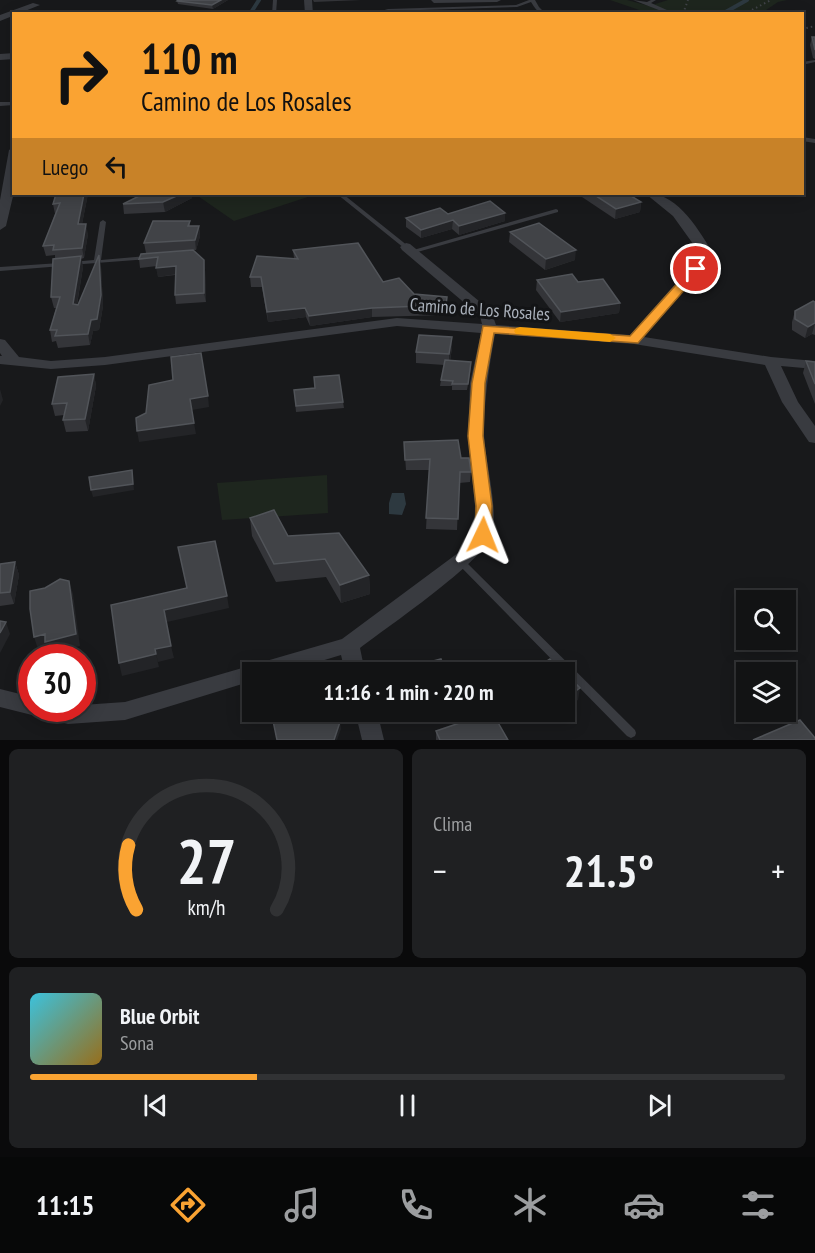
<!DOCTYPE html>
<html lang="es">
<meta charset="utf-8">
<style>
:root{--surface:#121314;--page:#1f2022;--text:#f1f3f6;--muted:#9c9ea0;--line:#313234;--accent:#faa332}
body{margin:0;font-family:"PT Sans Narrow",sans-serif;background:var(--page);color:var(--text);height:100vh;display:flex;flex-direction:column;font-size:22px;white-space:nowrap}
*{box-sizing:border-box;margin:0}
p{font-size:20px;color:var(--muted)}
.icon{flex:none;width:33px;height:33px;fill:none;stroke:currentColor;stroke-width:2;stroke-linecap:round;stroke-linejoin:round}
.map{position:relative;height:740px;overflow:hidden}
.drawer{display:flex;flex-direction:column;gap:9px;padding:9px;background:#0a0a0b;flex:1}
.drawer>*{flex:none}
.guide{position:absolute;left:12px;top:12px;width:792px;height:183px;border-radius:0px;box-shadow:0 3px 15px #0003,0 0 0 2px var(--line);background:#faa332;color:#111;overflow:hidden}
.tools{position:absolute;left:736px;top:590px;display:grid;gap:12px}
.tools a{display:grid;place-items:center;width:60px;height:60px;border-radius:0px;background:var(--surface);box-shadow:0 3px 15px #0003,0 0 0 2px var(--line);font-size:30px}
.speed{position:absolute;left:18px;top:644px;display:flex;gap:12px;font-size:30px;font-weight:700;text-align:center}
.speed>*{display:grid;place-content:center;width:78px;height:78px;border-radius:50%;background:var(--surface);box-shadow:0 3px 15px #0003,0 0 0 2px var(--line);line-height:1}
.speed .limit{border:9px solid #d22;background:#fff;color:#111}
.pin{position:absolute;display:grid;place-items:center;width:51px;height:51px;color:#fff;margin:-26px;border:3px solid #fff;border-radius:50%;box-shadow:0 2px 6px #0007}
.me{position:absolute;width:66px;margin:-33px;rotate:2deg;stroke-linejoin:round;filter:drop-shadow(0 0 4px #0008)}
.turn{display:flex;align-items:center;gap:21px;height:126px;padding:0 30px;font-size:27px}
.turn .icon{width:78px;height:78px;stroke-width:2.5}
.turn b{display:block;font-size:42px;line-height:51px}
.then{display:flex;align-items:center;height:57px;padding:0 30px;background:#0003;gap:12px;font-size:22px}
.big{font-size:45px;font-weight:600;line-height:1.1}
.drawer .tile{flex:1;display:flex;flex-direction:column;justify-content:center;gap:9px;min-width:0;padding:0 21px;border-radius:9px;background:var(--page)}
.drawer .dial{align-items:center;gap:0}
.dial svg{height:156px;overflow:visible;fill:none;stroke:var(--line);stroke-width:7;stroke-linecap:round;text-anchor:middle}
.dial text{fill:var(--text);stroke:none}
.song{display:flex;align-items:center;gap:18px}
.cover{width:72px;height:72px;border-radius:9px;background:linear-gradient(135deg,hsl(190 70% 55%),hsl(40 70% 35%))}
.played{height:6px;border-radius:3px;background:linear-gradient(90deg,var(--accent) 30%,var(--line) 30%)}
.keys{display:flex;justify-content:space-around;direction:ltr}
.heat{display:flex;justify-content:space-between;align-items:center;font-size:33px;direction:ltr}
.drawer .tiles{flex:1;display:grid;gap:9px;grid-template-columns:1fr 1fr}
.tile:last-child{grid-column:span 2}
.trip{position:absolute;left:242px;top:662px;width:333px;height:60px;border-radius:0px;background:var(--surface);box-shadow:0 3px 15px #0003,0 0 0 2px var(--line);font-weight:600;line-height:60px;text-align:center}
.menu{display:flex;height:96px;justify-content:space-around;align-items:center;background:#070808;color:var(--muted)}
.menu .icon{width:42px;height:42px}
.menu .on{color:var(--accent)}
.menu b{font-size:27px;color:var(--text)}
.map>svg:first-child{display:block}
.green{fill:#1e261e}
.water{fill:#2d3940}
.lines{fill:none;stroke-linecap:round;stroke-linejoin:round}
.stream{stroke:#2d3940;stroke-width:4}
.path{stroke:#3f4247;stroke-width:2;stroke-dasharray:1.5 3;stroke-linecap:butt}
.lane{fill:#393b40;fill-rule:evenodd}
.street{fill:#393b40;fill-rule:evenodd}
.wall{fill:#343539}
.shaded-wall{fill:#232427}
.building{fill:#414347;stroke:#515459;stroke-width:1.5}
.route{fill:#faa332;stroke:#a26a20;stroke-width:1.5}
.slow{fill:#f59e0b}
.labels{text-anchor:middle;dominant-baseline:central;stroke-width:6;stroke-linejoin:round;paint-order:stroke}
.street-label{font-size:18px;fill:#aab1bb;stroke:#131416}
</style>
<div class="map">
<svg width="815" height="740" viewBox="0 0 815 740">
<rect width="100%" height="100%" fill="#18191b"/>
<path class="green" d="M610,0H627L649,6L668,0H787L778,2L760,14L648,13Z
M195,194H317L234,221Z
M327,475L328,513L222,520L217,483Z"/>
<path class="water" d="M392,493H404L406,504L402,515L389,514V503Z"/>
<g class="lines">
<path class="stream" d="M250,14L259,0
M722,14L747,0"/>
<path class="path" d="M686,13L684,11L688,0
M744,14L771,0
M802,29L815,26"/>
<path class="lane" d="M273,0H277L276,14H272Z
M529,0H535L539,7L546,14C538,14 535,8 531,2L517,7L388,11L380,14H371L388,9L516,5Z
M633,0L647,2L651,0H656L651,3L676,14H669Z
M815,60V62L802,65V62Z
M0,102H14V105L0,106Z
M802,137L815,139V143L802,141Z
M337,194H343L408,246V248H404Z
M556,209L558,210V212L414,253H410L409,252L410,251Z
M103,220L106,222L101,260L147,256L150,258L149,259L70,265L69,264L72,262L94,260L100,222Z
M60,263L63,265L62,266L0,271V267Z
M461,559L464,560L635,730L636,733L635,736L631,738L627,736L458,564L456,562L458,560Z"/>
<path class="street" d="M304,0H312L313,14H305Z
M431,0H501L497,2L434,3Z
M33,3L40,5L0,21V15Z
M14,53V59L0,60V54Z
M14,147V192L6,226L0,230V200L9,150Z
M646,194C677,191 700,232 714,255L644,337L771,357L815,361V369L781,366L798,402L815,426V443L809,442L782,402L765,365L634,344L495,334C489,367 484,400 484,434C485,461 499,510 492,535C484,561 386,628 360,648L365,672H345L341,655L285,672H252V681L125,720L68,724L0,707V689L32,697V708H82V705L125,702L342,639L462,550L474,534L475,506L468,436L470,383L481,333L397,326L105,365L51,369L0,364V356H2L0,353V339L5,340L19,357L51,361L105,357L397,318L482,324L480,316L402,250L400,247L406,243L410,244L491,311L496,325L630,335L701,255L673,216Z
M355,711H377L384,740H362Z"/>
</g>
<path class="wall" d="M228,0L213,9L178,4L177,1Z
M313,0H361L314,2Z
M812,37H815V59L813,58L810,45Z
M88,194L82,224L88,234L84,258L81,259L83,267L77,305H78L101,266L103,306L99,330L93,331L90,345L58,348L56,341L52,342L50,330L56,308H54L51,297L55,258V255L46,256L43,246L55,214L53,204Z
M143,194H192V198L165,212L124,214L123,204Z
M580,194H628L641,202L640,212L615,219L582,197Z
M505,213V221L459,235L452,229L421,238L406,227V218L448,214Z
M190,221V226H199L200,236L196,250H193L205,269L206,302L176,304L175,295V275L158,277L157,266L140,268L139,259L146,253L144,243Z
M510,232L575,260L545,270L509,242Z
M293,250L414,294L447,297L446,315L372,317L310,326L306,317L268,322L262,287H251L250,277L294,258Z
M537,280L620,303L619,313L560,322L536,290Z
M815,302V335L812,334L805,338L792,330V322L795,311Z
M452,348L450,361L471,368L467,390H452V386H440L441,380L444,365L416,363V352Z
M806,361L815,362V404L803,373Z
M94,374L96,386L88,431L66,432L63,420L64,415L55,416L52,404Z
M315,388L343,402L344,408L296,412L294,390Z
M404,442L461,458L471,472L470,482L459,483L457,530L426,529L429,470H406Z
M250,518L369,575L370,594L341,603L326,577L276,582L252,536Z
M15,562L19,575L14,604L0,606V564Z
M540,711H563L549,721Z
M436,731L508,740H436Z"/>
<path class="shaded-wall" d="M221,0H228L213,9L212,5Z
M84,194H88L80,234L78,224Z
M181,194H192V198L165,212L163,202Z
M641,202L640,212L615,219L616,209Z
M505,213V221L459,235V226Z
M453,220L452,229L421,238V230Z
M86,224L88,234L84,258L82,248Z
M199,226L200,236L196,250L195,240Z
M576,250L575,260L545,270L546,259Z
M99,255L101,266L103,306L99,330L93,331L90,345L88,334Z
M81,256L83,267L75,315L73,304Z
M204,260L205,269L206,302L204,293Z
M176,266L177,274L158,277L156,268Z
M620,303L619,313L560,322L561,312Z
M305,308L306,317L268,322L267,312Z
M372,308V317L310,326L309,316Z
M815,323L812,334L805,338L808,327Z
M452,337V348L449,366V354Z
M94,374L96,386L88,431L85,419Z
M0,389L3,400L0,406Z
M208,396L209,407L192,410L190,399Z
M194,423L196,434L139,442L137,431Z
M132,470L134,490L93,497L91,490Z
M15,562L19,575L14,604L10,592Z
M369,575L370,594L341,603L340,585Z
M69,581L73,594L80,646L49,654L47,647L38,649L34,637Z
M227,596L229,608L167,622L164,610Z
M6,622L10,634L0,653V633Z
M171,646L174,658L158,662L155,649Z
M156,654L159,667L122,676L119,663Z
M580,688L578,700L564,710V699Z
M550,711H563L549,721Z
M340,722L341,729L337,740H334Z"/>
<path class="building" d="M178,0H221L212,5L177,1Z
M812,37H815V50Z
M56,194H84L78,224H86L82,248L53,250L54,245L43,246L60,203L53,204Z
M143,194H181L163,202L123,204Z
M593,194H628L641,202L616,209Z
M490,201L505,213L459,226L453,220L421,230L406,218L440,208L448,214Z
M153,221H190L188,226H199L195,240L144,243Z
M539,223L576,250L546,259L510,232Z
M358,243L383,282L399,278L414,294L447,297L446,305L372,308L309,316L305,308L267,312L261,277H250L257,256L298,259L293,250Z
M193,250L204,260V293L175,295L176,266L156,268L158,257L139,259L141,254Z
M99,255L101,295L97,319L91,320L88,334L55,336L57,330H50L60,297H51L53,259L81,256L73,304L78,305Z
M572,274L578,282L603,279L620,303L561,312L537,280Z
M813,301L815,302V323L808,327L795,319V311Z
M419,335L452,337L449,354L416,352Z
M201,353L208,396L190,399L194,423L137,431L136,418L146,413L149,385L173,380L171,357Z
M445,360L471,362L468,384H452L453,381L441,380Z
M806,361L815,362V384Z
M94,374L85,419L63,420L67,403L52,404L58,377Z
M339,375L343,402L296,406L294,390L315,388L314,377Z
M458,440L461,458H469L471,472H460L458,519L426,518L430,459L405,460L404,442Z
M132,470L133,484L91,490L89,477Z
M274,510L288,536L339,533L369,575L340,585L325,559L274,564L250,518Z
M215,541L227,596L164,610L171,646L155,649L156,654L119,663L111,605L187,588L178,547Z
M15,562L10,592L0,593V564Z
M60,579L69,581L76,634L45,642V634L34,637L30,609V591L45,588Z
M0,621L6,622L0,633Z
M441,659L446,672H409L407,668Z
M550,659L564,672H530Z
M485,661L491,672H450Z
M564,672L580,688L564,699Z
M271,711H337L340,722L334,740H277Z
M492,712L508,740H440L436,731Z
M800,720L815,738V740H753Z"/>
<path class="route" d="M696,266L702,269L700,272L638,343L494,333L485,383L483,436L492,506L491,535L489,539H477L475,535L476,506L468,436L472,383L483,326L630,336L692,267Z"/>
<path class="slow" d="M520,327L610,334L616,338L610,342L516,334L514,331L516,328Z"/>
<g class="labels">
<g class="street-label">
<text transform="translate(480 309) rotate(4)">Camino de Los Rosales</text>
</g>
</g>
</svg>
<div class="tools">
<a><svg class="icon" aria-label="search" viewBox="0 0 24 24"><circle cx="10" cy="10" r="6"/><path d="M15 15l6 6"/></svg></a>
<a><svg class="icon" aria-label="layers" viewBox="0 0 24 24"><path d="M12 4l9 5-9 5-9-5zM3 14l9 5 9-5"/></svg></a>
</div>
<div class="speed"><div class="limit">30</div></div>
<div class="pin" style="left:696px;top:269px;background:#d93025"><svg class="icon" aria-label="arrive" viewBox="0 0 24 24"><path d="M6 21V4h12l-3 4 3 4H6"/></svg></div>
<svg class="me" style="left:483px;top:535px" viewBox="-20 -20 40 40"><path d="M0-17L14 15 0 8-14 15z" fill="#faa332" stroke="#fff" stroke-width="4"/></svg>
<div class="trip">11:16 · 1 min · 220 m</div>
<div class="guide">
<div class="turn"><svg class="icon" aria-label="right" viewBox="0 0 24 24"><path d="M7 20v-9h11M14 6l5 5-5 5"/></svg><div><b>110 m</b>Camino de Los Rosales</div></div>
<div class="then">Luego<svg class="icon" aria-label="left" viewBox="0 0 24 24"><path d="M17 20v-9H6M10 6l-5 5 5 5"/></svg></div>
</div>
</div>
<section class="drawer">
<div class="tiles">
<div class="tile dial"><svg viewBox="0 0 100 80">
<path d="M14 69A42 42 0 1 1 86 69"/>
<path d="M14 69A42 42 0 0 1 10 36" stroke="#faa332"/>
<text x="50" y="56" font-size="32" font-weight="700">27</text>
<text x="50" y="72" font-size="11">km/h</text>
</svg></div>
<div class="tile"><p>Clima</p>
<div class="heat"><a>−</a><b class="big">21.5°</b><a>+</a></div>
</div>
<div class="tile">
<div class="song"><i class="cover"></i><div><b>Blue Orbit</b><p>Sona</p></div></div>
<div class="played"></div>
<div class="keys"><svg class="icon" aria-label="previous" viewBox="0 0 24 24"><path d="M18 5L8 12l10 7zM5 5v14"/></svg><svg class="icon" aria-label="pause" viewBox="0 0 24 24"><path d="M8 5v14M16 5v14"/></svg><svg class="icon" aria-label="next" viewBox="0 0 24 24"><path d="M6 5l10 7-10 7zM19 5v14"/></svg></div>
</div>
</div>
</section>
<nav class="menu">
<b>11:15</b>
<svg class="icon on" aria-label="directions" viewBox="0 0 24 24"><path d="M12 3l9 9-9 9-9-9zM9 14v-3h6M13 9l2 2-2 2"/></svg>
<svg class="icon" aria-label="music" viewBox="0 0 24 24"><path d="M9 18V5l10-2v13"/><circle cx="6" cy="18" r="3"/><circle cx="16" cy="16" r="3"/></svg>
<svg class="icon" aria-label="phone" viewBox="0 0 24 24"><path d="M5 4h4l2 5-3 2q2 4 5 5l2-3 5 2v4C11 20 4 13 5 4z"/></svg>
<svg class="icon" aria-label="climate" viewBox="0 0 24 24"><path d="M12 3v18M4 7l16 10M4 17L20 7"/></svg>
<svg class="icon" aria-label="car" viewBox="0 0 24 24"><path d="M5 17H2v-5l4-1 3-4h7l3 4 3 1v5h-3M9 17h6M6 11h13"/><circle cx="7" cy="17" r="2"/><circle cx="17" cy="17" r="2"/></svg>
<svg class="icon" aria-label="filters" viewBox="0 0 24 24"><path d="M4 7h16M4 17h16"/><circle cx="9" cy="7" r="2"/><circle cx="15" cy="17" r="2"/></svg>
</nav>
